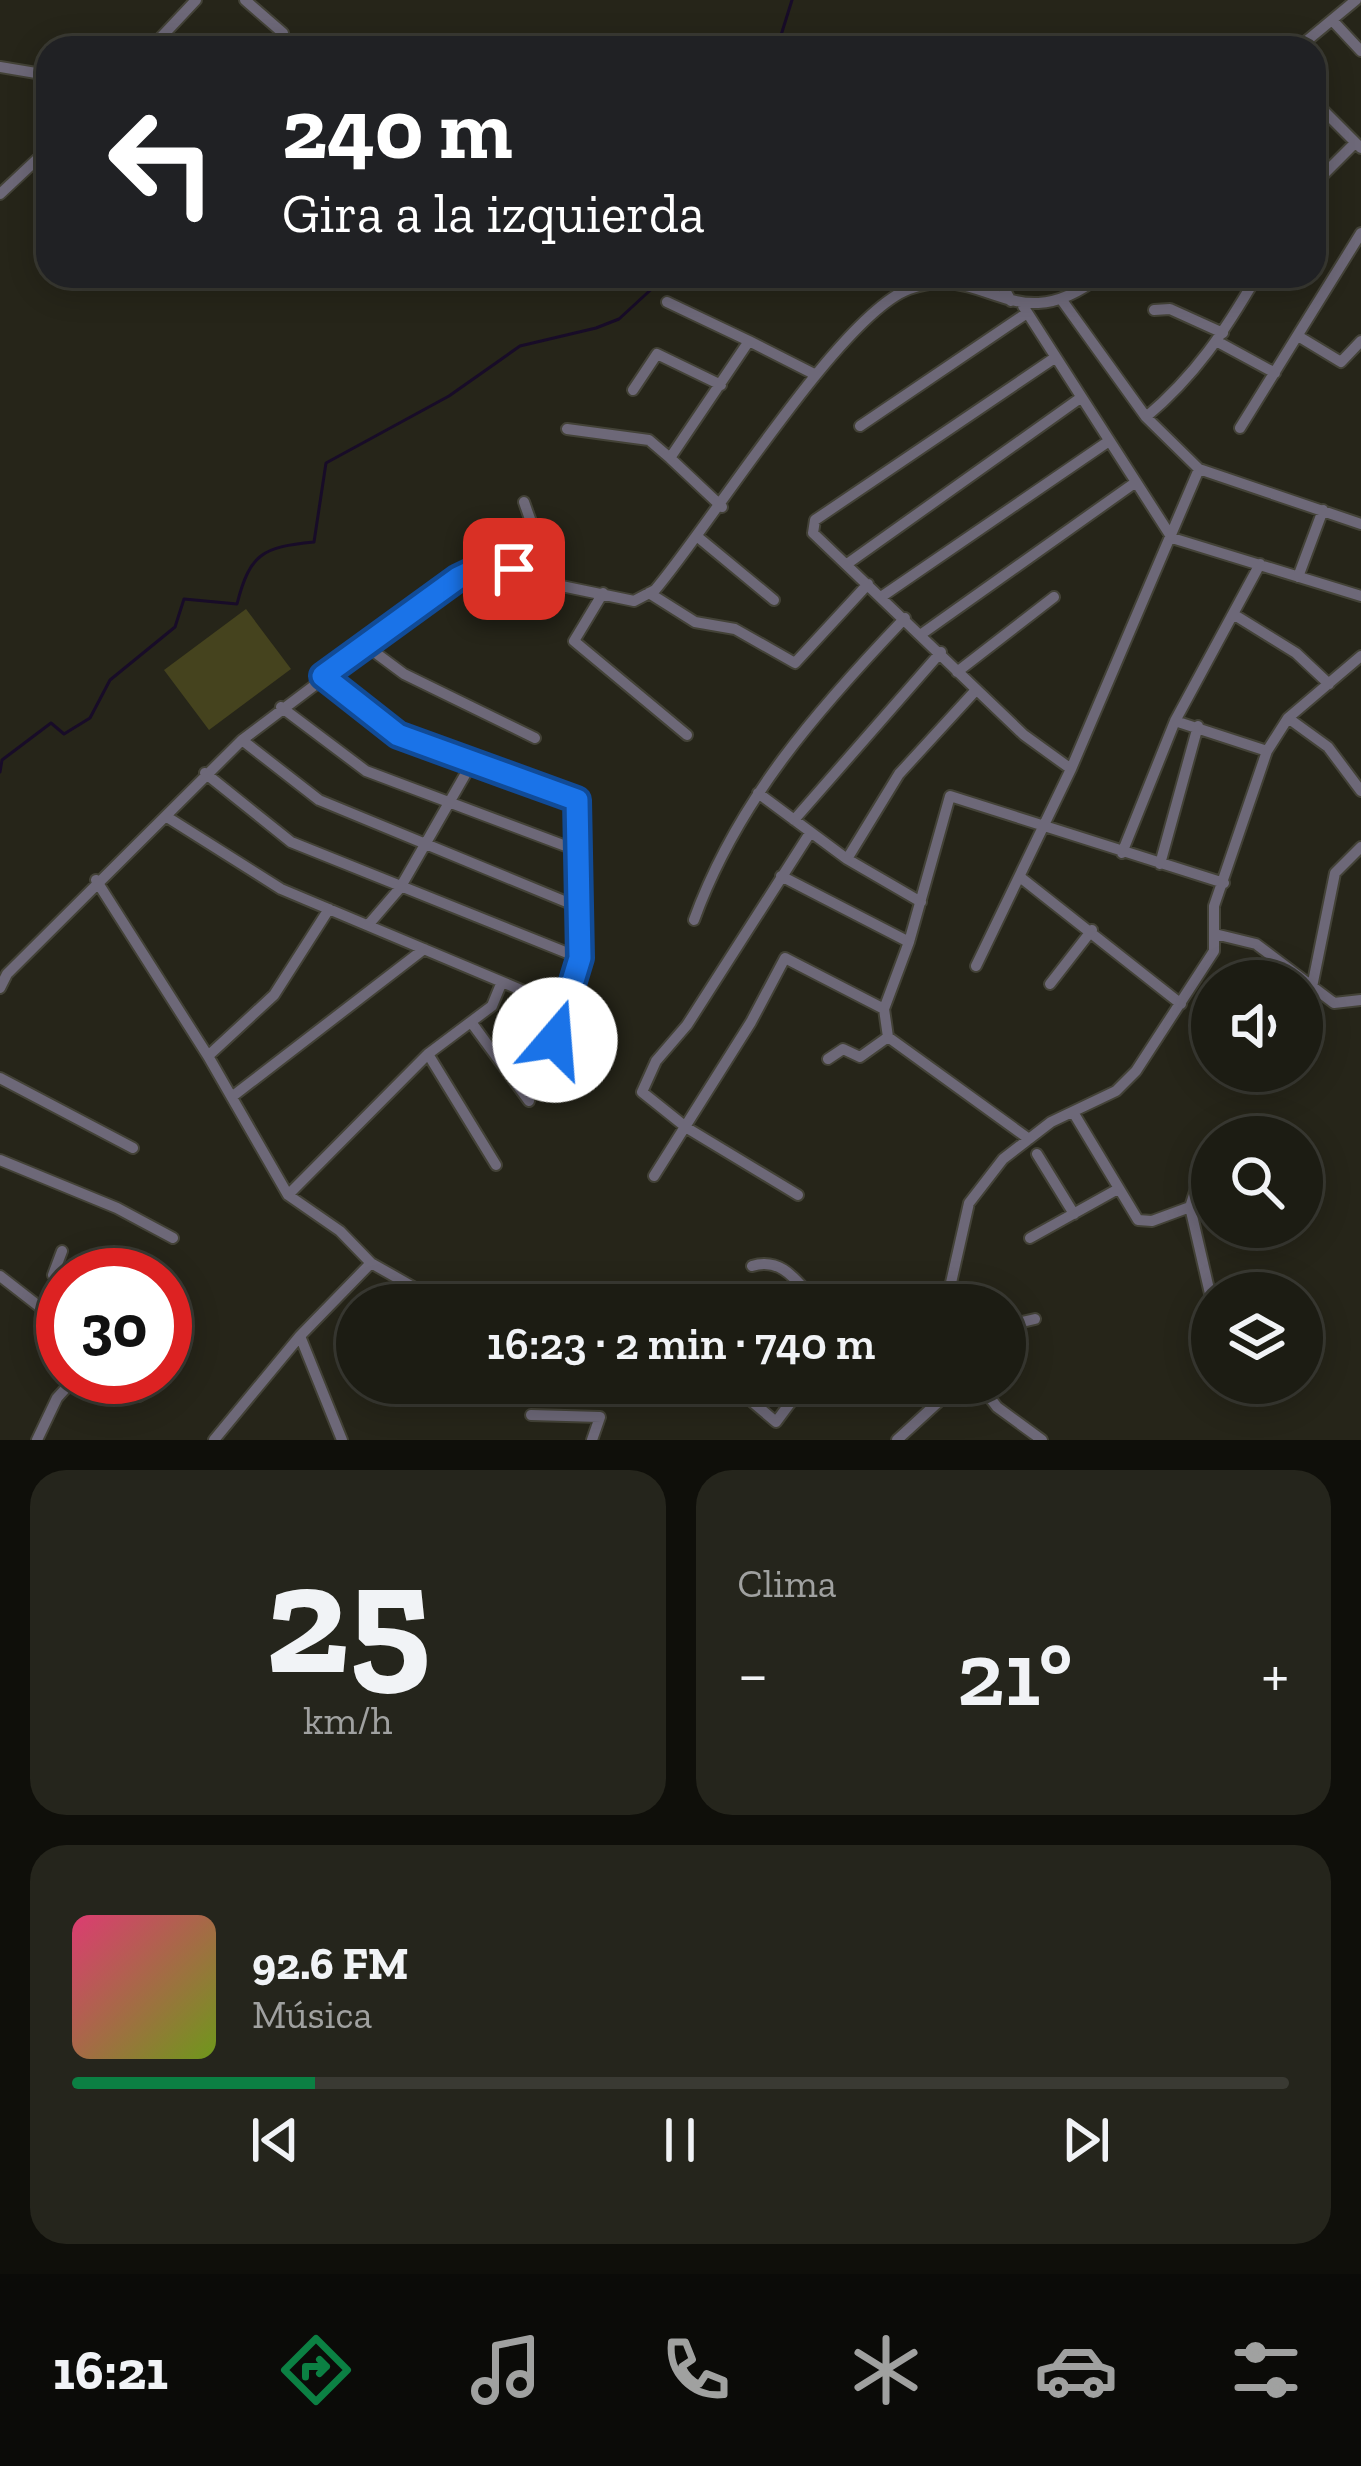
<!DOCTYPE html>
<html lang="es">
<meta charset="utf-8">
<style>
:root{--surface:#1c1c13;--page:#25251c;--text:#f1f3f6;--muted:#a0a1a0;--line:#3a3a33;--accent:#0b8043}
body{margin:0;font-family:"Zilla Slab",serif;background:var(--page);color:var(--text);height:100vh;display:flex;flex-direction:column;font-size:45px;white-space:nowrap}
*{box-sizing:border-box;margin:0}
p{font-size:39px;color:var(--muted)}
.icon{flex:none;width:66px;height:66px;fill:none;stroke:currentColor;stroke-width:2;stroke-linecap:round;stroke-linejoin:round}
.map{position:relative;height:1440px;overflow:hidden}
.panel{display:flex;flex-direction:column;gap:30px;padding:30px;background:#0f0f0a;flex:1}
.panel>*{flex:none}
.banner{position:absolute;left:36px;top:36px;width:1290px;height:252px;border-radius:36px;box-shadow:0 6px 30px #0003,0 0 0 3px var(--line);background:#202124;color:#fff;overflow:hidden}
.controls{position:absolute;left:1191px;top:960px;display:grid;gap:24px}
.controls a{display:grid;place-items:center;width:132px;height:132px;border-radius:50%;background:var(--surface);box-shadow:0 6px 30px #0003,0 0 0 3px var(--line);font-size:60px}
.speed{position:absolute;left:36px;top:1248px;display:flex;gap:24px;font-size:60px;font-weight:700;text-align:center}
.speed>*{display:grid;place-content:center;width:156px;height:156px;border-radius:50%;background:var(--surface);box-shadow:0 6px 30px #0003,0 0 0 3px var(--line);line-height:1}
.speed .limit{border:18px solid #d22;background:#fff;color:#111}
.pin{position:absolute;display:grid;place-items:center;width:102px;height:102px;color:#fff;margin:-51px;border-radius:24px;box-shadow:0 6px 18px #0006}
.me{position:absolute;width:132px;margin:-66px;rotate:18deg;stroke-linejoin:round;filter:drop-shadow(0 0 9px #0008)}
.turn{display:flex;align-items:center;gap:42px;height:252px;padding:0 48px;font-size:54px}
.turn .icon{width:156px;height:156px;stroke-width:2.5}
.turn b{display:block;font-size:84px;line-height:102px}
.big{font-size:90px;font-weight:600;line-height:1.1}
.panel .tile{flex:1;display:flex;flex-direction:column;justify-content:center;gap:18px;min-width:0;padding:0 42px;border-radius:36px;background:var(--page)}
.panel .dial{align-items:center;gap:0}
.dial b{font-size:156px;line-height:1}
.song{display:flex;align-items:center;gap:36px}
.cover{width:144px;height:144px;border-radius:18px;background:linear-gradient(135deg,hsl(340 70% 55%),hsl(80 70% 35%))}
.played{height:12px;border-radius:6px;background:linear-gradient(90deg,var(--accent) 20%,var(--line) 20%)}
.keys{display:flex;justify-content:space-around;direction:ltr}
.heat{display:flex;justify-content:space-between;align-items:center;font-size:66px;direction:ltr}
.panel .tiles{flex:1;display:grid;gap:30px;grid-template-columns:1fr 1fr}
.tile:last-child{grid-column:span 2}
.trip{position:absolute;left:336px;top:1284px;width:690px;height:120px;border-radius:60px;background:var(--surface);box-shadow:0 6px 30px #0003,0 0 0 3px var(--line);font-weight:600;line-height:120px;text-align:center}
.menu{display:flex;height:192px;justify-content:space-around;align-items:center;background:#0b0b08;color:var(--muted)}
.menu .icon{width:84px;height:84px}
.menu .selected{color:var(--accent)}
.menu b{font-size:54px;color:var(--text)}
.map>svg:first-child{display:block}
.green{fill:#45431e}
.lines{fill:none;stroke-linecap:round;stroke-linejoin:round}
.stream{stroke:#180c28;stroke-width:3}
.minor-casing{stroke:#434237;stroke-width:14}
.minor{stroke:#6d6878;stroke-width:10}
.route-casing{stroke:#114b97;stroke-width:30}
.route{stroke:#1a73e8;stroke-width:21}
</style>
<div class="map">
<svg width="1361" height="1440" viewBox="0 0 1361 1440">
<rect width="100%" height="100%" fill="#262519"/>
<path class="green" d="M246,609L291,669L209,730L164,670Z"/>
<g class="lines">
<path class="stream" d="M777,48L792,0
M0,772L2,760L51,723L64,734L90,718L110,680L175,627L184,599L237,604C250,553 263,547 314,542L326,463L449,396L520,346L596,328L619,319L657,284L692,276"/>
<g class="minor-casing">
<path id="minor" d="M245,0L283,33
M1332,20L1361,51
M151,48L196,0
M1298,48L1356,0
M0,67L48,75
M1314,101L1361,148
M1314,184L1355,143
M0,194L48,149
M997,276L1011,301
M1061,299L1146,417L1199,469L1361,524
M667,302L749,341
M1023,306L1172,538L1361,596
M1154,310L1170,309L1223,333
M1298,336L1341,362L1361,341
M1218,342L1275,373
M1053,359L815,520L813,533L1024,735L1071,769
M633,390L657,354L721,385
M1146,417C1195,376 1225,331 1257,276
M860,426L1024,315
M1240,428L1361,233
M567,429L649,440L670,458
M524,502L553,584
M722,507L670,458L749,341L816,375
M699,538L774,600
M847,564L1079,399
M1298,577L1323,510
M603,593L574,641L687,735
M649,593L695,622L735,629L795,663L868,584
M884,595L1109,441
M1233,614L1296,653L1329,684
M923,633L1136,482
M365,645L404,674L535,738
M957,672L1054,597
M323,676L398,735L473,761L400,888L369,924
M281,707L366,771L579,851
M1288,718L1328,747L1361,791
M1175,721L1267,751
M242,740L319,800L581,908
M473,761L577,800L580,958L555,1040
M205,773L291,842L580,958
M758,793L847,859L921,902
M167,817L281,889L564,1008
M794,820L941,652
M1122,853L1175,721L1260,564
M847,859L899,774L976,690
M1160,864L1198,726
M781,876L909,942
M1020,877L1181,1004
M96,880L208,1056L288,1195L340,1231L371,1263L300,1336L342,1440
M694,920C737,801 818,709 905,618
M1215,934L1256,944L1334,1003L1361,1000
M976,966L1071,769L1199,469
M1050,984L1092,930
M1312,987L1335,873L1361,847
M0,988L7,974L242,740L457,578L477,569H514L547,583L634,601L655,590C712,523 840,315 909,289C986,261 1015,343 1100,276
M471,1022L529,1101
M428,1054L496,1165
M208,1056L274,995L329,909
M828,1059L843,1049L860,1057L888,1037
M0,1078L133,1148
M233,1096L424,949
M1073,1112L1138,1220L1152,1221L1190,1207L1211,1298
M1029,1139L888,1037L884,1009L909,942L950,796L1224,883
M1037,1154L1074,1214
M0,1160L117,1208L173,1238
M654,1176L751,1022L785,958L884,1009
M288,1195L428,1054L492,1006L501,984
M798,1195L687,1128L642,1092L656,1061L687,1025L810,833
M1190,1207L1209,1149
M1030,1238L1118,1189
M62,1251L53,1275L63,1283
M371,1263L415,1288L451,1291L488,1305
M752,1266C784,1256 799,1285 819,1305
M0,1276L63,1325
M946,1305L969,1203L1003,1159L1051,1122L1116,1091L1136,1071L1214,951V906L1267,751L1288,718L1361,656
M1005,1326L1035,1319
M122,1377L139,1396
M979,1383L997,1407L1042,1440
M736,1388L776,1422L805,1383
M531,1415L600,1417L592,1440
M37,1440L57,1398L76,1377
M214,1440L300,1336
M897,1440L959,1383"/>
</g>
<use href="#minor" class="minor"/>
</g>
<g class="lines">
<g class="route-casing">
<path id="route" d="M514,569H477L458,578L323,676L398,735L577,800L580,958L555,1040"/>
</g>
<use href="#route" class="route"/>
</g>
</svg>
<div class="controls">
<a><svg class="icon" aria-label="sound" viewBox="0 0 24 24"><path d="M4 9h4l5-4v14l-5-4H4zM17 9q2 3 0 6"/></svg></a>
<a><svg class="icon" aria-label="search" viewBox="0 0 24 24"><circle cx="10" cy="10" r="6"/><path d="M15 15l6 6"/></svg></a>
<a><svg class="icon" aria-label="layers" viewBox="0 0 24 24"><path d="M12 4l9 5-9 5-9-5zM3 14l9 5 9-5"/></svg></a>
</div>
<div class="speed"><div class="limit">30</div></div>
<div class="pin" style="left:514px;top:569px;background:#d93025"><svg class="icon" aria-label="arrive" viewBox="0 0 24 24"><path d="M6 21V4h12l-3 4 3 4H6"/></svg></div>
<svg class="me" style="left:555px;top:1040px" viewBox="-20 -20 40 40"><circle r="19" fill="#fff"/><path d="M0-13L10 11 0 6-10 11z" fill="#1a73e8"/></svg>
<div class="trip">16:23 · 2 min · 740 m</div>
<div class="banner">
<div class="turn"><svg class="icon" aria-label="left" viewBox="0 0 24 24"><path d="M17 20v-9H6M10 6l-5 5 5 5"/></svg><div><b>240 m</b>Gira a la izquierda</div></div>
</div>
</div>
<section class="panel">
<div class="tiles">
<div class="tile dial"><b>25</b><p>km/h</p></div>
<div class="tile"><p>Clima</p>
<div class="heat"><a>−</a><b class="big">21°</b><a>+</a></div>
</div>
<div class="tile">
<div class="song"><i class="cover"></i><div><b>92.6 FM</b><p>Música</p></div></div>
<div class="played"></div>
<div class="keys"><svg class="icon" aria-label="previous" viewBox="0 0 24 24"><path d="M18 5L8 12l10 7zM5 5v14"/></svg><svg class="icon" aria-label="pause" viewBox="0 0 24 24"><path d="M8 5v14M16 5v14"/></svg><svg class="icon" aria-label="next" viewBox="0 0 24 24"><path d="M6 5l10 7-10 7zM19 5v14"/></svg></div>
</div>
</div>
</section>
<nav class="menu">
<b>16:21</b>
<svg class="icon selected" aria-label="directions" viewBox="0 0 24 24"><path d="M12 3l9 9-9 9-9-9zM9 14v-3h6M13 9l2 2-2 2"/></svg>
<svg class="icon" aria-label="music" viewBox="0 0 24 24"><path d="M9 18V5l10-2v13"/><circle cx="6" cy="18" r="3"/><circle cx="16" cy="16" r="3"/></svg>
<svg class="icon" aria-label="phone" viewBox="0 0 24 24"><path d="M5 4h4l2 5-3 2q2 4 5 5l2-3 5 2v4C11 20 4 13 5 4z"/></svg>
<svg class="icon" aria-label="climate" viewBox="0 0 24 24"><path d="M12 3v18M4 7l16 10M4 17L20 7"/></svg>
<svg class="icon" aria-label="car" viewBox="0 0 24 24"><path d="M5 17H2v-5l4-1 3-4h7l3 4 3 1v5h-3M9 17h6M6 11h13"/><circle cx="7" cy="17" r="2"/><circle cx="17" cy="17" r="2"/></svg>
<svg class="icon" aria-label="filters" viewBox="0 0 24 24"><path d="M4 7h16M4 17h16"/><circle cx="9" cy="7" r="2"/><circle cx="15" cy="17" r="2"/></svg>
</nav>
